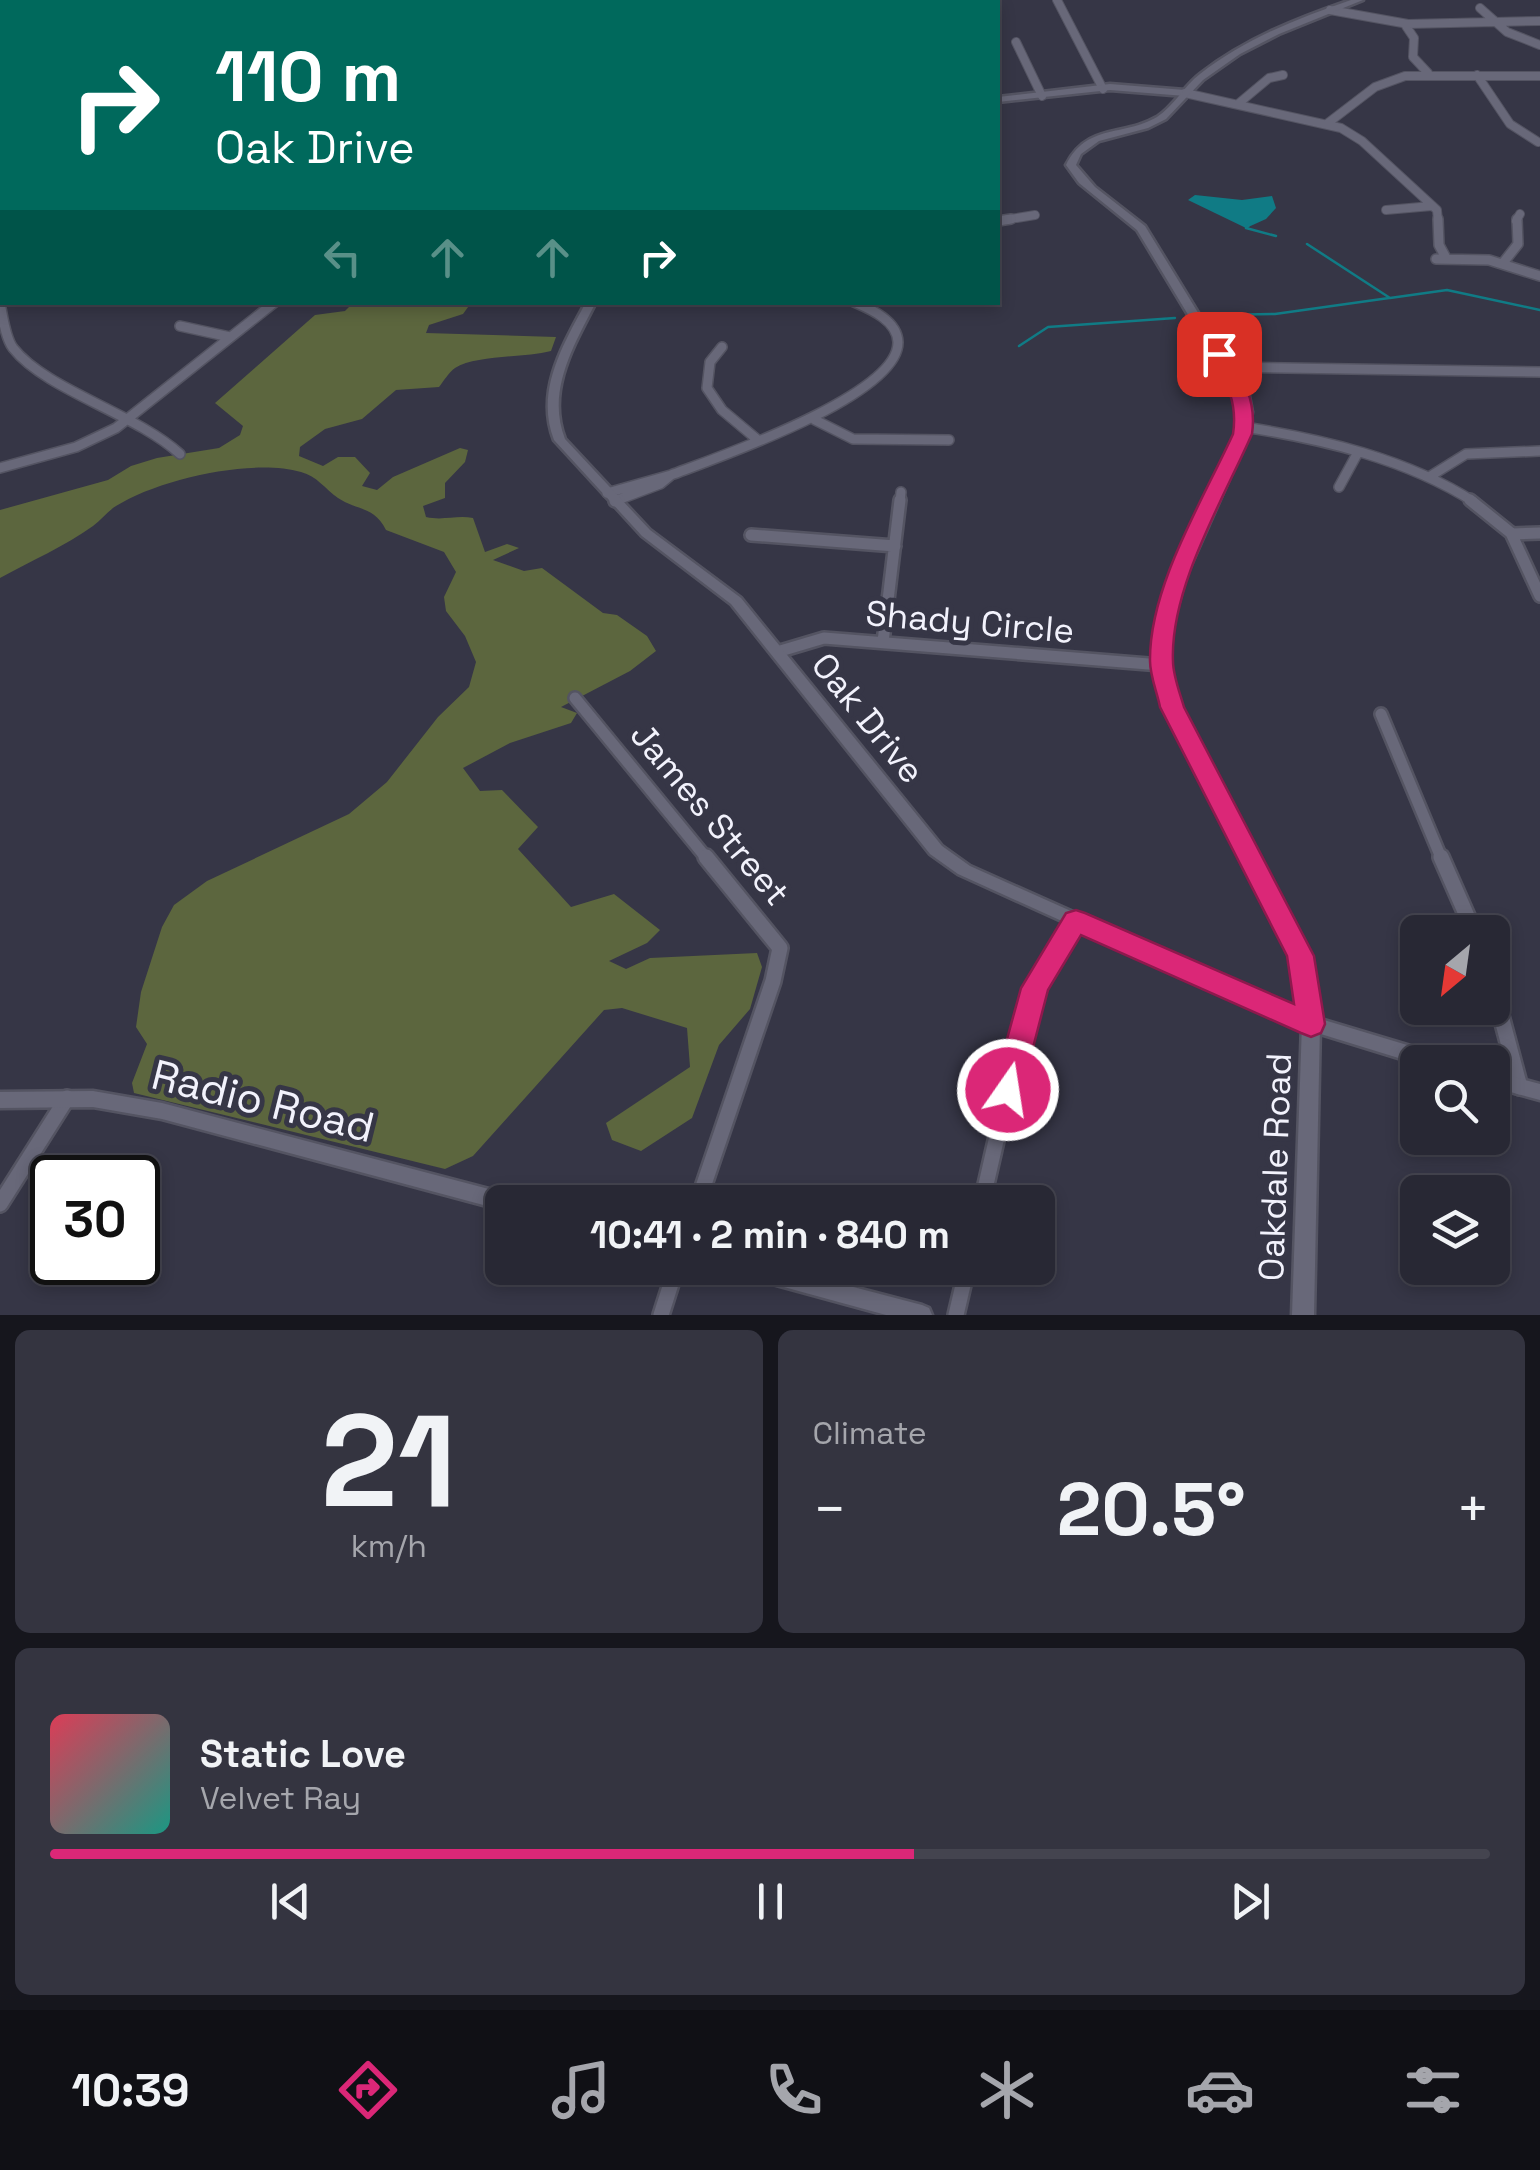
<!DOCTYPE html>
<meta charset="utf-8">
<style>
:root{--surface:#282834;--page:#343440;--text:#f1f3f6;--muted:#a5a6ac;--line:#44444f;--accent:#db2777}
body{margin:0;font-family:"Space Grotesk",sans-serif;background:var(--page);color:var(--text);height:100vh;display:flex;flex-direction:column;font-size:38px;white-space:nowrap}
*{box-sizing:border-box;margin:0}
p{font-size:32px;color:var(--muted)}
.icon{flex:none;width:55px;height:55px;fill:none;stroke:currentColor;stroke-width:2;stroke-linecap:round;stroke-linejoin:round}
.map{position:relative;height:1315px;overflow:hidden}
.drawer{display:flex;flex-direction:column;gap:15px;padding:15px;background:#16161d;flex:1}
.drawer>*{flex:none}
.top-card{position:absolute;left:0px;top:0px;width:1000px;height:305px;box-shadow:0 5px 15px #0003,0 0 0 2px var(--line);background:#00695c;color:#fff;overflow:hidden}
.needle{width:65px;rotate:209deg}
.tools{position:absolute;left:1400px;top:915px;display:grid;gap:20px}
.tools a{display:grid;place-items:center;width:110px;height:110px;border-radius:15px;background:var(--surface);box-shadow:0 5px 15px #0003,0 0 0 2px var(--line);font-size:50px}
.speed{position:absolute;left:30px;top:1155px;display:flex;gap:20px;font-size:50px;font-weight:700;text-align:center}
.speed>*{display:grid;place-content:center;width:130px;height:130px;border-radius:50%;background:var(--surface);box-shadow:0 5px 15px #0003,0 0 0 2px var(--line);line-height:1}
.speed .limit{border:5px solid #111;border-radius:15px;background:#fff;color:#111}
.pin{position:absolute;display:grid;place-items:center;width:85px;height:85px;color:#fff;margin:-42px;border-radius:20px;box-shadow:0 5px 15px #0006}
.me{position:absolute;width:110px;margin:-55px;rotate:13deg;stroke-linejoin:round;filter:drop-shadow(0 0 8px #0008)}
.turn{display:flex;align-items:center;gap:35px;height:210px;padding:0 50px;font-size:45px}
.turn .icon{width:130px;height:130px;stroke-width:2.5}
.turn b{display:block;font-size:70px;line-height:85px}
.lanes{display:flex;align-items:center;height:95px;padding:0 50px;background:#0003;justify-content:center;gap:50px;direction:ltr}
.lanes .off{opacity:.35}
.big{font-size:75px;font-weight:700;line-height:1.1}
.drawer .card{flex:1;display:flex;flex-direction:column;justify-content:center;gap:15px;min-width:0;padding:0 35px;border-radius:15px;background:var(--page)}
.drawer .dial{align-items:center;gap:0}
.dial b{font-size:130px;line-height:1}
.song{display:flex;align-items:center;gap:30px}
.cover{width:120px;height:120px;border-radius:15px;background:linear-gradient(135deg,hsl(350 70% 55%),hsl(170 70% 35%))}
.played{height:10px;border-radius:5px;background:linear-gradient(90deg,var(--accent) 60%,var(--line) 60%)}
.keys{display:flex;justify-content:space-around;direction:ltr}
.heat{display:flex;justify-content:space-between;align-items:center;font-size:55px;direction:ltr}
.drawer .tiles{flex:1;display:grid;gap:15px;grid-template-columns:1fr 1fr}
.card:last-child{grid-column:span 2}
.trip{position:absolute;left:485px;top:1185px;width:570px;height:100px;border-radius:15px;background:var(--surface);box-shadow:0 5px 15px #0003,0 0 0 2px var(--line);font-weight:700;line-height:100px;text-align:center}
.dock{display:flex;height:160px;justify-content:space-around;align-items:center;background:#101015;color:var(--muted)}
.dock .icon{width:70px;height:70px}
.dock .on{color:var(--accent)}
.dock b{font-size:45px;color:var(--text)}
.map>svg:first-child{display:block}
.green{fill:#5c663e}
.water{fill:#107b85}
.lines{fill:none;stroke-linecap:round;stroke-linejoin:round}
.stream{stroke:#107b85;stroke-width:2.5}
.minor-far3-casing{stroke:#545462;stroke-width:10}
.minor-far2-casing{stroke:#545462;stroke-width:12}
.minor-far1-casing{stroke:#545462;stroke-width:16}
.minor-casing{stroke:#545462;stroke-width:20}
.tertiary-casing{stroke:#545462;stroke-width:5}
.secondary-casing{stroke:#545462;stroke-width:5}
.minor-far3{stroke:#686879;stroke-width:8}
.minor-far2{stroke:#686879;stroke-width:9}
.minor-far1{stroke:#686879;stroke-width:11}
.minor{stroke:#686879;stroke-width:15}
.tertiary{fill:#686879;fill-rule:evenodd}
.secondary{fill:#686879;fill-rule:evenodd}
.route{fill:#db2777;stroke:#8e194d;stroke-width:2.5}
.labels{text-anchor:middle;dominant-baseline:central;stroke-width:10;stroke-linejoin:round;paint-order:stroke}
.street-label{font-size:35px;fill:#f2f2fc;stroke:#363646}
.near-street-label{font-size:42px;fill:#f2f2fc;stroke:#363646}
</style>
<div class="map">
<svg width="1540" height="1315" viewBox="0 0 1540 1315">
<rect width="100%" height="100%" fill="#363646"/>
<path class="green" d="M353,303H471L463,314L429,325L426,333L556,337L551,351C523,358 476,355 455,368C449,372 443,382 439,387L396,390L362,419L325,429L300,447L299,456L323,466L338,457H355L370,473L362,486L377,490L393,477L460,448L468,450L465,462L445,483V498L423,506L426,517C443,521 456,515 473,518L485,552L507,544L519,548L493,560L524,571L542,568L603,613L617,615L647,636L656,651L630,671L561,707L577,713L571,723L510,743L463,768L480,791L502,790L538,827L518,849L571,907L614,894L660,930L647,943L609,961L626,969L650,958L757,953L762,967L750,1009L719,1045L692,1118L641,1151L612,1140L606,1123L690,1067L687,1028L622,1008L604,1010L473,1156L445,1169L134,1093L132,1083L147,1044L136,1027L141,992L162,927L174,905L207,881L349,814L387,782L438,717L469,687L476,662L465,636L446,611L444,597L456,572L444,552L386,530C374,506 358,511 338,498C325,489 317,476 301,472C252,458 159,479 116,506C108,511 101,520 93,526C65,546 31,561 0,578V510L108,480L131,466L157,458L219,448L240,435L243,426L215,403L315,315L345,311Z"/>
<path class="water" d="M1195,195L1242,200L1272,196L1276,208L1266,219L1246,228L1188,200Z"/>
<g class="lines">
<path class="stream" d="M371,0L379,2
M1249,225L1246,228L1276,236
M1307,244L1390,298L1447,290L1540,310
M1220,315L1275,314L1389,298
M1019,346L1048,327L1175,318"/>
<g class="minor-far3-casing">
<path id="minor-far3" d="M45,0L56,2
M198,0L209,2
M448,0L456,2
M1057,0L1103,89
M0,2L4,0
M619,2L626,0
M716,2L720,0
M1480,8L1507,32L1540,45
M1330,10L1408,24L1540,21
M1406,26L1414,38L1413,57L1428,73
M1016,42L1042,96
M1477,75L1510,124L1538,142
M1185,93L1341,128L1362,141L1437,210L1438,221
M1238,104L1269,78L1283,75
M1328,123L1375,87L1405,76H1540
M1386,210L1432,206
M998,221L1035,215
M1516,221L1520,214"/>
</g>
<g class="minor-far2-casing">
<path id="minor-far2" d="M1438,219L1439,245L1446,258
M998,221L1011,219
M1436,259L1489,260L1540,276
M1503,263L1518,244L1517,219
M0,303C3,317 5,337 13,348C46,390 135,413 180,454
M180,326L230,337
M722,347L710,362L707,388L722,410L759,441
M1227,367L1540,372
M815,420L853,439L949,440
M1244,427C1322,439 1407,459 1474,502
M0,468L76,447L116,428L275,302
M671,475C713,459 899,396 898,342C897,320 870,309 854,302
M1429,477L1466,454L1540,451
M1339,487L1357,454
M607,493L671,475L660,484L615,501
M900,502L901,492"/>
</g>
<g class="minor-far1-casing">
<path id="minor-far1" d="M1470,500L1511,533L1540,596
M615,501L619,500
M1512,534L1540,533
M751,535L895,546
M883,642L900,500
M777,652L824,638L1161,665
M575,698L708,860
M1381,714L1442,860"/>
</g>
<g class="minor-casing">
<path id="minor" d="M1441,857L1474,932
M1492,982L1520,1087
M698,1202L773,981L780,948L706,857
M982,1202L1025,1014L1035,988L1075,920
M0,1204L67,1098
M661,1315L676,1268
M956,1315L967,1268"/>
</g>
<g class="tertiary-casing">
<path id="tertiary" d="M1110,84L1185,90L1189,93L1185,96L1110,90L998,102V97Z
M0,256H2V262H0Z
M586,302H596C574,345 546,391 565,439L650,530L741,598L942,846L970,866L1277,1003L1314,1017L1437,1054L1443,1057L1446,1062L1418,1064L1311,1031L1265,1013L958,874L930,854L731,604L642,536L554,440C535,391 563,345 586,302Z
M1492,1071L1540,1084V1100L1492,1087Z
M93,1091L162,1103L504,1193L511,1196L513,1202H502V1210L162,1119L93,1107L0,1108V1092Z
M737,1268H781L922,1305L929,1308L932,1315H886L747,1277L740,1275Z"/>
</g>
<g class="secondary-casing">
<path id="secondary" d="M1351,0H1363L1279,34L1240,54L1203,80L1166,119L1148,128L1099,141L1081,154L1076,165L1095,187L1145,226L1249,396L1252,412L1249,434L1186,576L1170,634L1169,661L1180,707L1310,956L1320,1024L1314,1315H1292L1302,1024L1292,956L1164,707L1153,661L1156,634L1172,576L1237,434L1240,412L1237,396L1137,230L1079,183L1066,165C1087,123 1123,137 1157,117C1174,106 1184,86 1200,74C1245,39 1298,18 1351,0Z"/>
</g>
<use href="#minor-far3" class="minor-far3"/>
<use href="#minor-far2" class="minor-far2"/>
<use href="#minor-far1" class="minor-far1"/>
<use href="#minor" class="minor"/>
<use href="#tertiary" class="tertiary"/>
<use href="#secondary" class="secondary"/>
</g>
<path class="route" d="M1219,349L1225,350C1243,378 1257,400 1252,434C1223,500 1170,588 1173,661C1173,676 1180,693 1184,707L1314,956L1325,1024L1321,1033L1311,1037L1301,1033L1081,935L1048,990L1022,1090L1018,1099L1008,1103L997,1099L993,1090L1021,988L1066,913L1076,910L1085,913L1294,1004L1287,956L1160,707C1157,692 1150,676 1150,661C1149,587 1203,500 1233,434C1238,401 1226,382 1210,354Z"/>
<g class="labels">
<g class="street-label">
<text transform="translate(970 622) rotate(5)">Shady Circle</text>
<text transform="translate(868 718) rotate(51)">Oak Drive</text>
<text transform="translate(710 814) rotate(50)">James Street</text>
<text transform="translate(1275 1167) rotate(-88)">Oakdale Road</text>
</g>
<g class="near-street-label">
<text transform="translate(263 1101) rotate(14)">Radio Road</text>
</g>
</g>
</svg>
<div class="tools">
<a><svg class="needle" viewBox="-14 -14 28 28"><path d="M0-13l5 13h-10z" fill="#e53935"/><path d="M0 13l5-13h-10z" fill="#a5a6ac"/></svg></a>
<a><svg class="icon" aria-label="search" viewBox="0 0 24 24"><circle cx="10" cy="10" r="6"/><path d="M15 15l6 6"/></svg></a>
<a><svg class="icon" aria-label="layers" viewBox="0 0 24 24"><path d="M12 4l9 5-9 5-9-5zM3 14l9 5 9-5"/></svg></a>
</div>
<div class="speed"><div class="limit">30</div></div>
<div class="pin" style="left:1219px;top:354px;background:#d93025"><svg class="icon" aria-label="arrive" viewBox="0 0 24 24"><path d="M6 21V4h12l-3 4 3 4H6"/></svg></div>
<svg class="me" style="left:1008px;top:1090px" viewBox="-20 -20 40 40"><circle r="17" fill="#db2777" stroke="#fff" stroke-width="3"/><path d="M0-11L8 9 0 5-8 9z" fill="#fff"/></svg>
<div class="trip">10:41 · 2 min · 840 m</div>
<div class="top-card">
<div class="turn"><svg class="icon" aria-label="right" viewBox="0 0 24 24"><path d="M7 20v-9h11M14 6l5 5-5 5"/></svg><div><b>110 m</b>Oak Drive</div></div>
<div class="lanes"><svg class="icon off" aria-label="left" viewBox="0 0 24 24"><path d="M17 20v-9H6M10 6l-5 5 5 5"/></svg><svg class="icon off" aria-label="ahead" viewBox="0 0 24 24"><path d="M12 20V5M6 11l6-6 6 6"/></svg><svg class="icon off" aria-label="ahead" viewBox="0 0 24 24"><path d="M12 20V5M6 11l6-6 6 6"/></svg><svg class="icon" aria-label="right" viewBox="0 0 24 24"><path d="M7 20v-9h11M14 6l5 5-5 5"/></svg></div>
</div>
</div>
<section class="drawer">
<div class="tiles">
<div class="card dial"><b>21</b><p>km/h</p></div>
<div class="card"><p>Climate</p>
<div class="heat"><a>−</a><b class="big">20.5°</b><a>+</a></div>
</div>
<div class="card">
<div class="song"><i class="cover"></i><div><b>Static Love</b><p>Velvet Ray</p></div></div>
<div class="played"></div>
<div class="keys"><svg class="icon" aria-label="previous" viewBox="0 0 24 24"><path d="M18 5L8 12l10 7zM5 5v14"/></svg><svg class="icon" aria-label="pause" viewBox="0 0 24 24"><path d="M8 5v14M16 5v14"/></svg><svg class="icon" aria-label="next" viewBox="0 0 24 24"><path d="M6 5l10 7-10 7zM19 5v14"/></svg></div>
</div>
</div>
</section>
<nav class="dock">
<b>10:39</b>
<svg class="icon on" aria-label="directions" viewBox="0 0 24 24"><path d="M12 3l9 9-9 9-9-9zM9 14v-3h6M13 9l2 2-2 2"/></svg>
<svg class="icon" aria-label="music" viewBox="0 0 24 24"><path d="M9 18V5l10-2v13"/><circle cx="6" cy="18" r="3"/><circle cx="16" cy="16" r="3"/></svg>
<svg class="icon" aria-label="phone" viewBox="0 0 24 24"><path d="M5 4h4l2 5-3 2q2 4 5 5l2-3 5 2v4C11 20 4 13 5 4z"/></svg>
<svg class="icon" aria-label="climate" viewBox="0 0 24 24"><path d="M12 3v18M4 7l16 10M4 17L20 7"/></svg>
<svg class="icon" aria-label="car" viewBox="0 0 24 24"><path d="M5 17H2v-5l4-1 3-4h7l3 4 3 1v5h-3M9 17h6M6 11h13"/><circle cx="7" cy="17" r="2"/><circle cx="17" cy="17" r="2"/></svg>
<svg class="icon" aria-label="filters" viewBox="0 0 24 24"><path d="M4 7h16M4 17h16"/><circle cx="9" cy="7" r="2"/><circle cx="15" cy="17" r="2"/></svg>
</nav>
